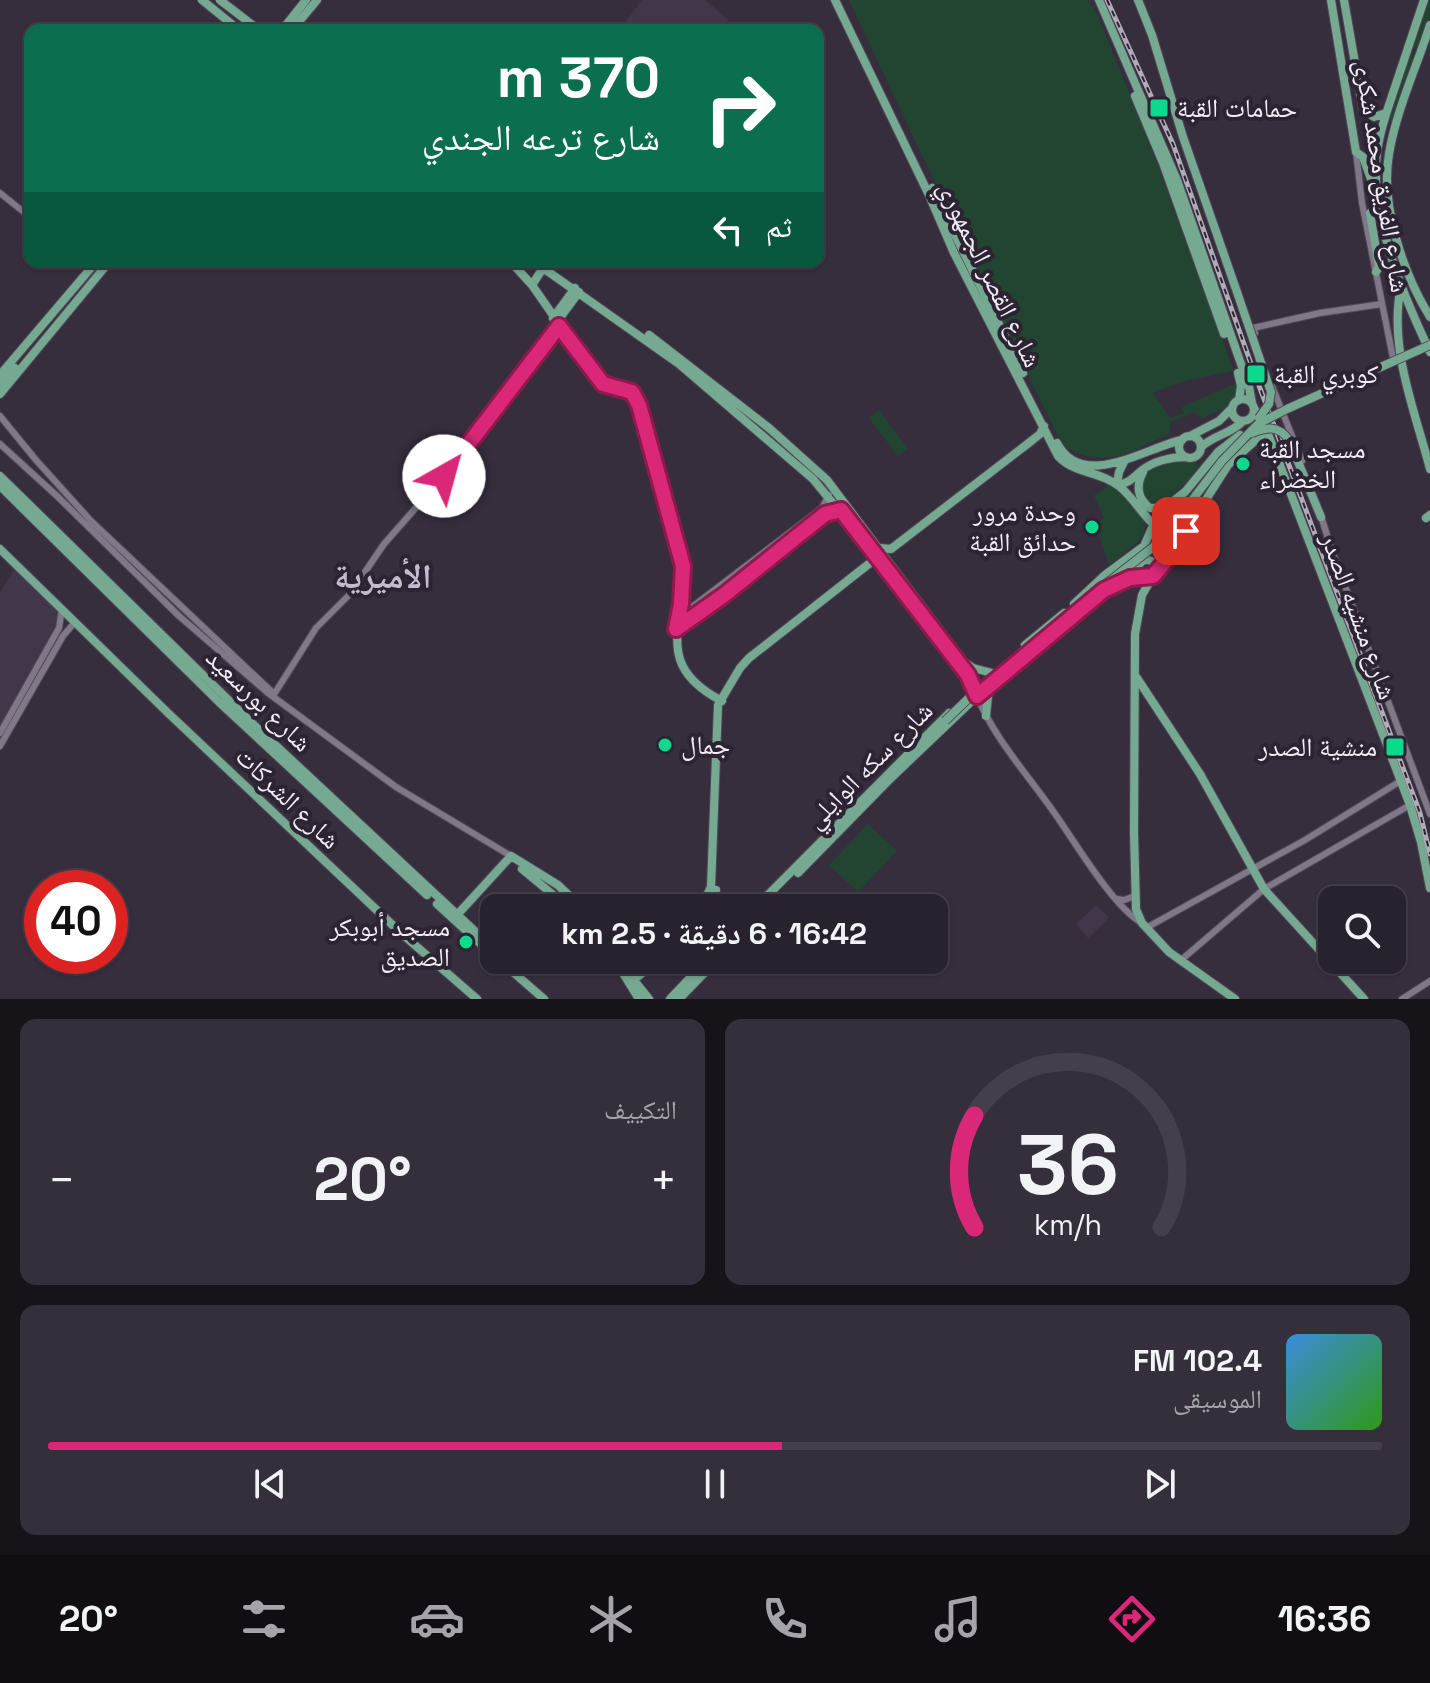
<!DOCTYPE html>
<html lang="ar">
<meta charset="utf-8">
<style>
:root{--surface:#28222e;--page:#342f3a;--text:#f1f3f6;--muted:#a5a4aa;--line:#443f4a;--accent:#db2777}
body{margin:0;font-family:"Space Grotesk","Noto Naskh Arabic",sans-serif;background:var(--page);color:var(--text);direction:rtl;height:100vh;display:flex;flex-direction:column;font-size:30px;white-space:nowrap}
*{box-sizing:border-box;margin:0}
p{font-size:26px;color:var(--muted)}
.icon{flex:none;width:44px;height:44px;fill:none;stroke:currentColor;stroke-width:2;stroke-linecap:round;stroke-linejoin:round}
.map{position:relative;height:999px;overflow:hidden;direction:ltr}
.drawer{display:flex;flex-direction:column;gap:20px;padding:20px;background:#161319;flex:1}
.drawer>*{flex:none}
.guide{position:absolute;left:24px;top:24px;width:800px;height:244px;border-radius:16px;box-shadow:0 2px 6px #0004,0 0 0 2px var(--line);direction:rtl;background:#0b6e4f;color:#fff;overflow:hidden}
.buttons{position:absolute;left:1318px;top:886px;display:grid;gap:16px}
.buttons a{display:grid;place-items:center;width:88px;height:88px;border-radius:16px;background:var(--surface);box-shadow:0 2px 6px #0004,0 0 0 2px var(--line);font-size:40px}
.speed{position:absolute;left:24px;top:870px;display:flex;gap:16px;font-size:40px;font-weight:700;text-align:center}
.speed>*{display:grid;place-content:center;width:104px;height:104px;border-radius:50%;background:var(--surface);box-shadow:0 2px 6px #0004,0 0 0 2px var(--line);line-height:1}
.speed .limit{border:12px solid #d22;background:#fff;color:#111}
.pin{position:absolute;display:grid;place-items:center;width:68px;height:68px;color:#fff;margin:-34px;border-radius:16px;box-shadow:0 4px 12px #0006}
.me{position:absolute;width:88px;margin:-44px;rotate:38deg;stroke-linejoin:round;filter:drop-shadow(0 0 6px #0008)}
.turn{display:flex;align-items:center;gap:28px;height:168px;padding:0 32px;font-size:36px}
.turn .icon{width:104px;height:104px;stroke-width:2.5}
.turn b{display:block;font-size:56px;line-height:68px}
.then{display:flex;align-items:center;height:76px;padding:0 32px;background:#0003;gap:16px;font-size:30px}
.big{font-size:60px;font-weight:700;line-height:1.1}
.drawer .tile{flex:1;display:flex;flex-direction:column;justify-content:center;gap:12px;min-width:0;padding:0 28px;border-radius:16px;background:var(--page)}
.drawer .dial{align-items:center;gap:0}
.dial svg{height:208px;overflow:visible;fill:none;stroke:var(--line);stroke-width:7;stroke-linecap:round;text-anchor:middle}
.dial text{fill:var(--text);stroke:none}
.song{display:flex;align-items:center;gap:24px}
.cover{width:96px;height:96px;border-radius:12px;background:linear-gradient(135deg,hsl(210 70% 55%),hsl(110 70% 35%))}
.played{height:8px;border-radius:4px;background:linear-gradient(90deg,var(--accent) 55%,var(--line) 55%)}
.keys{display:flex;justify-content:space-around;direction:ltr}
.heat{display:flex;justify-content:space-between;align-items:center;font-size:44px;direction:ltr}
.drawer .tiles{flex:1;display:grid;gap:20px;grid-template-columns:1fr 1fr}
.tile:last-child{grid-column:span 2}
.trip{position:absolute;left:480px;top:894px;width:468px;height:80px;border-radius:16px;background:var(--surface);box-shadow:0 2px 6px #0004,0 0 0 2px var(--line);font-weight:700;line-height:80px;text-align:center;direction:rtl}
.tabs{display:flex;height:128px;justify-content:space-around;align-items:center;background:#100e12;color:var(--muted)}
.tabs .icon{width:56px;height:56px}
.tabs .on{color:var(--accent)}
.tabs b{font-size:36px;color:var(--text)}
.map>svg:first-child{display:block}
.built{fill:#42364a}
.green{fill:#224532}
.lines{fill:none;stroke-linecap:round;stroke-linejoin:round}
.minor-casing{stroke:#514956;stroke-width:8}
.major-casing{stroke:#514956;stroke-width:10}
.minor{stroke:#807788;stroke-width:6}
.major{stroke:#76a992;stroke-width:8}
.rail-casing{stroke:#b1abb7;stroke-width:5}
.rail{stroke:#2c2432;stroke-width:2;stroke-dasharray:6;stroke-linecap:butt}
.major-bridge-casing{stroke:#514956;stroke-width:10;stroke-linecap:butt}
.major-bridge{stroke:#76a992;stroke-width:8}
.route-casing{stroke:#8e194d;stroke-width:20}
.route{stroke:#db2777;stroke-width:14}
.poi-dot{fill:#0bd98b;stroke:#2c2432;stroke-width:3}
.labels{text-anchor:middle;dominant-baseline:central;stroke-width:8;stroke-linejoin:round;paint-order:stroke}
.poi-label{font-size:26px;fill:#f1ecf6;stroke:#2c2432;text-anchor:start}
.street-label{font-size:26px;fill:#f1ecf6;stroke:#2c2432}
.district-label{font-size:34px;font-weight:bold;fill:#c5bbce;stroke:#2c2432}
</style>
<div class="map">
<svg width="1430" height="999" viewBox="0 0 1430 999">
<rect width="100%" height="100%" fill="#362e3d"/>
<path class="built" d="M642,0H706L732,24L726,30H619Z
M14,570L61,613L59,626L0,728V593Z
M1096,905L1109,918L1088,938L1076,924Z"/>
<path class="green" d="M849,0H1088L1097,14L1150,145L1234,371L1184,381L1153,393L1170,418L1184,413L1182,407L1237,383L1241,395L1235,404L1202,418L1193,412L1170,423V433C1131,452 1105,471 1063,446L974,266Z
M1427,0H1430V17L1420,48L1416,50L1412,46Z
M1411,55L1416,56L1391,127L1390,110L1408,58Z
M879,410L908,449L898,456L869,418Z
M1169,462H1194L1199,465C1187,487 1141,531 1133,482L1137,476Z
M1113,483C1153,527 1160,527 1109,565L1095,523L1104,519L1094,495Z
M868,824L897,851L858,892L829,865Z"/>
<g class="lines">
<g class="minor-casing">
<path id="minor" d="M1356,152L1362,203L1393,358
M0,193L30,217
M1255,333L1253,328L1320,313L1382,304
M1272,386L1302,461
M0,416L36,460L91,521L272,692
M0,444L57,496L179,616L268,693L396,787L511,856
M1320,513L1332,551L1430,814
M679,617L822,508L829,495
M676,629L724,595L825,514L840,510
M273,696L316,628L350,594L384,544L436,485L559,326
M977,696C994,738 1027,774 1053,811C1074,840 1112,906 1142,923
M0,733L59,628L62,609
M0,746L63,636L75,622
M1117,899L1124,900L1135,896
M1146,928L1305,840L1399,782
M1180,961L1264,889L1410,805
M1402,999L1430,981"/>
</g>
<g class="major-casing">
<path id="major" d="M202,0L239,30
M220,0L259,30
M835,0L929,195L954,253L1058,456C1074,474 1101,471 1120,487C1141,504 1151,536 1182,537
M1099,0L1177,180L1249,387L1252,403
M1138,0L1152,35L1183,137L1237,292
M1331,0L1356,152L1363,157L1374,187
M1344,0L1363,109L1374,117L1386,113
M1424,0C1413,33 1402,66 1391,99C1385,117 1379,134 1377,153C1369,215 1404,297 1430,352
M1430,25C1417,66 1396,111 1389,154C1380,205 1403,273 1430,317
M282,30L306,0
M292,30L317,0
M1135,96L1163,163L1224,334
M932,188L1023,373
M511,262L532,285L596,377C609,391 624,386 636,396L682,562C689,622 649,663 722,701
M1376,272L1379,267L1370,213L1381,210
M532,285L543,268L679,364L813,479L891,574L968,675L977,696
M1401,286C1388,347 1415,411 1430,469
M553,318L575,288
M556,323L579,292
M649,335L769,428L827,480L963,661L973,668L992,673
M1238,373L1241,386L1239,400
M0,375L96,262
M0,385L15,368
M0,394L109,262
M1232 410a11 11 0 1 1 22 0a11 11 0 1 1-22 0Z
M1254,408L1268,434L1410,805L1421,842L1430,888
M1190,436L1219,421L1232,408
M1179 447a11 11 0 1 1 22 0a11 11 0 1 1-22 0Z
M1289,440L1321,517
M1057,443C1082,492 1147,447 1182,440
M1201,447C1214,435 1231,434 1243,421
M1143,472C1136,485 1137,499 1150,508H1163
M0,476L256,727L494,949
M1117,484L1119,472L1124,462
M1118,485C1129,483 1133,478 1141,471C1153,461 1171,457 1186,457
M0,486L219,702L427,895
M1426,518L1430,515
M880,548L891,549L1030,442L1040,434L1044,426
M0,549L167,712L401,933L477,999
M1138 569a9 9 0 1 1 18 0a9 9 0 1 1-18 0Z
M1156,569L1170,556L1228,465L1267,430
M1153,576L1142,595L1135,634L1134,832L1136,909L1142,923L1169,952L1235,999
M1102,591L1119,582L1141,576
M1074,604L1105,575L1144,546L1159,512L1185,492L1218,452L1240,435
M1025,645L1064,613
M1137,678L1200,774L1264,889L1364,999
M986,716L989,686
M522,869L569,908
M798,873L890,779L977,696L1064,623
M437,904L494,956
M701,908L711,887L718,705L740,668L749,658L870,563L875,553
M708,908L716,890
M755,908L949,713
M457,915L511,856L558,885L582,908
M499,960L544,999
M615,960L639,999
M626,960L637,984L649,999
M632,973L647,960
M635,979L658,960
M670,999L707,960
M679,999L717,960"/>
</g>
<use href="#minor" class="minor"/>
<use href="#major" class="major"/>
<g class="rail-casing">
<path id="rail" d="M1107,0L1173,144L1255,375L1420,813L1430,854"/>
</g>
<use href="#rail" class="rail"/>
<g class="major-bridge-casing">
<path id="major-bridge" d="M1237,292L1271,392L1269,404L1259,418
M1252,433C1268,427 1278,425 1289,440
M945,721L973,694L1084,601L1152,548L1170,529L1222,461L1258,424L1287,409L1430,345"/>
</g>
<use href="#major-bridge" class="major-bridge"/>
</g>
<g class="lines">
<g class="route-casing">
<path id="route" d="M444,476L559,326L603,384L632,392L639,405L683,566L681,604L676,629L724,595L825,514L841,510L968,675L977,696L1104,590L1130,578L1153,576L1170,556L1186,531"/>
</g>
<use href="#route" class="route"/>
</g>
<g class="poi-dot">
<rect x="1149" y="98" width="20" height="20" rx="4"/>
<rect x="1246" y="364" width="20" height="20" rx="4"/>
<circle cx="1243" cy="464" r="8"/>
<circle cx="1092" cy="527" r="8"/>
<circle cx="665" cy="745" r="8"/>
<rect x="1385" y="737" width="20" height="20" rx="4"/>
<circle cx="466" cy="942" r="8"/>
</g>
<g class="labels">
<g class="poi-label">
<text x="1177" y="108">حمامات القبة</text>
<text x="1274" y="374">كوبري القبة</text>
<text x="1259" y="449">مسجد القبة<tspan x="1259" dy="30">الخضراء</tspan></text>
<text x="1076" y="512" text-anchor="end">وحدة مرور<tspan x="1076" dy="30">حدائق القبة</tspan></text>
<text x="681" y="745">جمال</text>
<text x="1377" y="747" text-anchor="end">منشية الصدر</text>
<text x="450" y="927" text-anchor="end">مسجد أبوبكر<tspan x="450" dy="30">الصديق</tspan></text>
</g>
<g class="street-label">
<text transform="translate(1382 176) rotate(81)">شارع الفريق محمد شكرى</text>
<text transform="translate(990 274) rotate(64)">شارع القصر الجمهوري</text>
<text transform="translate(1359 616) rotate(70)">شارع منشيه الصدر</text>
<text transform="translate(259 700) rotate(44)">شارع بورسعيد</text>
<text transform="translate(869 765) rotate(-45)">شارع سكه الوايلي</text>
<text transform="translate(288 798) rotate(44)">شارع الشركات</text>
</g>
<g class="district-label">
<text x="383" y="576">الأميرية</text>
</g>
</g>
</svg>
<div class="buttons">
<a><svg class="icon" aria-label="search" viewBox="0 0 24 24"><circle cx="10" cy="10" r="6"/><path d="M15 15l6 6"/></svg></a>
</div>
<div class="speed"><div class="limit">40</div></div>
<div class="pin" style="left:1186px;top:531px;background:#d93025"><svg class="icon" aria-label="arrive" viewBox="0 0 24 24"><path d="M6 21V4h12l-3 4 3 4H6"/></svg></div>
<svg class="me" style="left:444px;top:476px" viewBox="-20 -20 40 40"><circle r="19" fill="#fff"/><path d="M0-13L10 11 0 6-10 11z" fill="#db2777"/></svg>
<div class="trip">16:42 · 6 دقيقة · 2.5 km</div>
<div class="guide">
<div class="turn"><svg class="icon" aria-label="right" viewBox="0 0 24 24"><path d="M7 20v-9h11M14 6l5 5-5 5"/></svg><div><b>370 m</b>شارع ترعه الجندي</div></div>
<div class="then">ثم<svg class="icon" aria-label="left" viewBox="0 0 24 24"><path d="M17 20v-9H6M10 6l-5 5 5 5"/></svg></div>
</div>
</div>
<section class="drawer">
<div class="tiles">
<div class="tile dial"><svg viewBox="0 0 100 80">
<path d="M14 69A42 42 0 1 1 86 69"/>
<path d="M14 69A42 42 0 0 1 14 26" stroke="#db2777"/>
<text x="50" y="56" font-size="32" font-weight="700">36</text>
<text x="50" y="72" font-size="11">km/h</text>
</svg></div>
<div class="tile"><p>التكييف</p>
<div class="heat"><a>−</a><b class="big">20°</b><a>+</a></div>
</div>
<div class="tile">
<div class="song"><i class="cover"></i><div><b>102.4 FM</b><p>الموسيقى</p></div></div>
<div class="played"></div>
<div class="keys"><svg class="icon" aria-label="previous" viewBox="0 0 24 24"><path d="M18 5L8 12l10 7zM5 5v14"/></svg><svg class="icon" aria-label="pause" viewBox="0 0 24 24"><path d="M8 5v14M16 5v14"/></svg><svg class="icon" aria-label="next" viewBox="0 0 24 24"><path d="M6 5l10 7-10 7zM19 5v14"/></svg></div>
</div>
</div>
</section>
<nav class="tabs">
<b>16:36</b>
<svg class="icon on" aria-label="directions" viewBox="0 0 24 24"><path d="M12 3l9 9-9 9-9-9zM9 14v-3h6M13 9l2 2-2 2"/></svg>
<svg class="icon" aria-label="music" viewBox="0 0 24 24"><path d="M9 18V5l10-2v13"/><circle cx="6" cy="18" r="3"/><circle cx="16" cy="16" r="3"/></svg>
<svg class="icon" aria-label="phone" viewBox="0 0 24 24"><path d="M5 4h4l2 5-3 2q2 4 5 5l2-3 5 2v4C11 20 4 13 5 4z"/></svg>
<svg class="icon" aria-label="climate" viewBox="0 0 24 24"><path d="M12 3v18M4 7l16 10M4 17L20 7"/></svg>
<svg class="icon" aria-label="car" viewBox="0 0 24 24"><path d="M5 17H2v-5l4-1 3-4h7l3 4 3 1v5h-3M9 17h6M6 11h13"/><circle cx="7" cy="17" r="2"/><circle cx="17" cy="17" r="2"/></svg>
<svg class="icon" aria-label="filters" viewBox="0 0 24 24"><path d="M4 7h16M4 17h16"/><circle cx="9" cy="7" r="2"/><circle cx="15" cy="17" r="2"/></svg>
<b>20°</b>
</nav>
